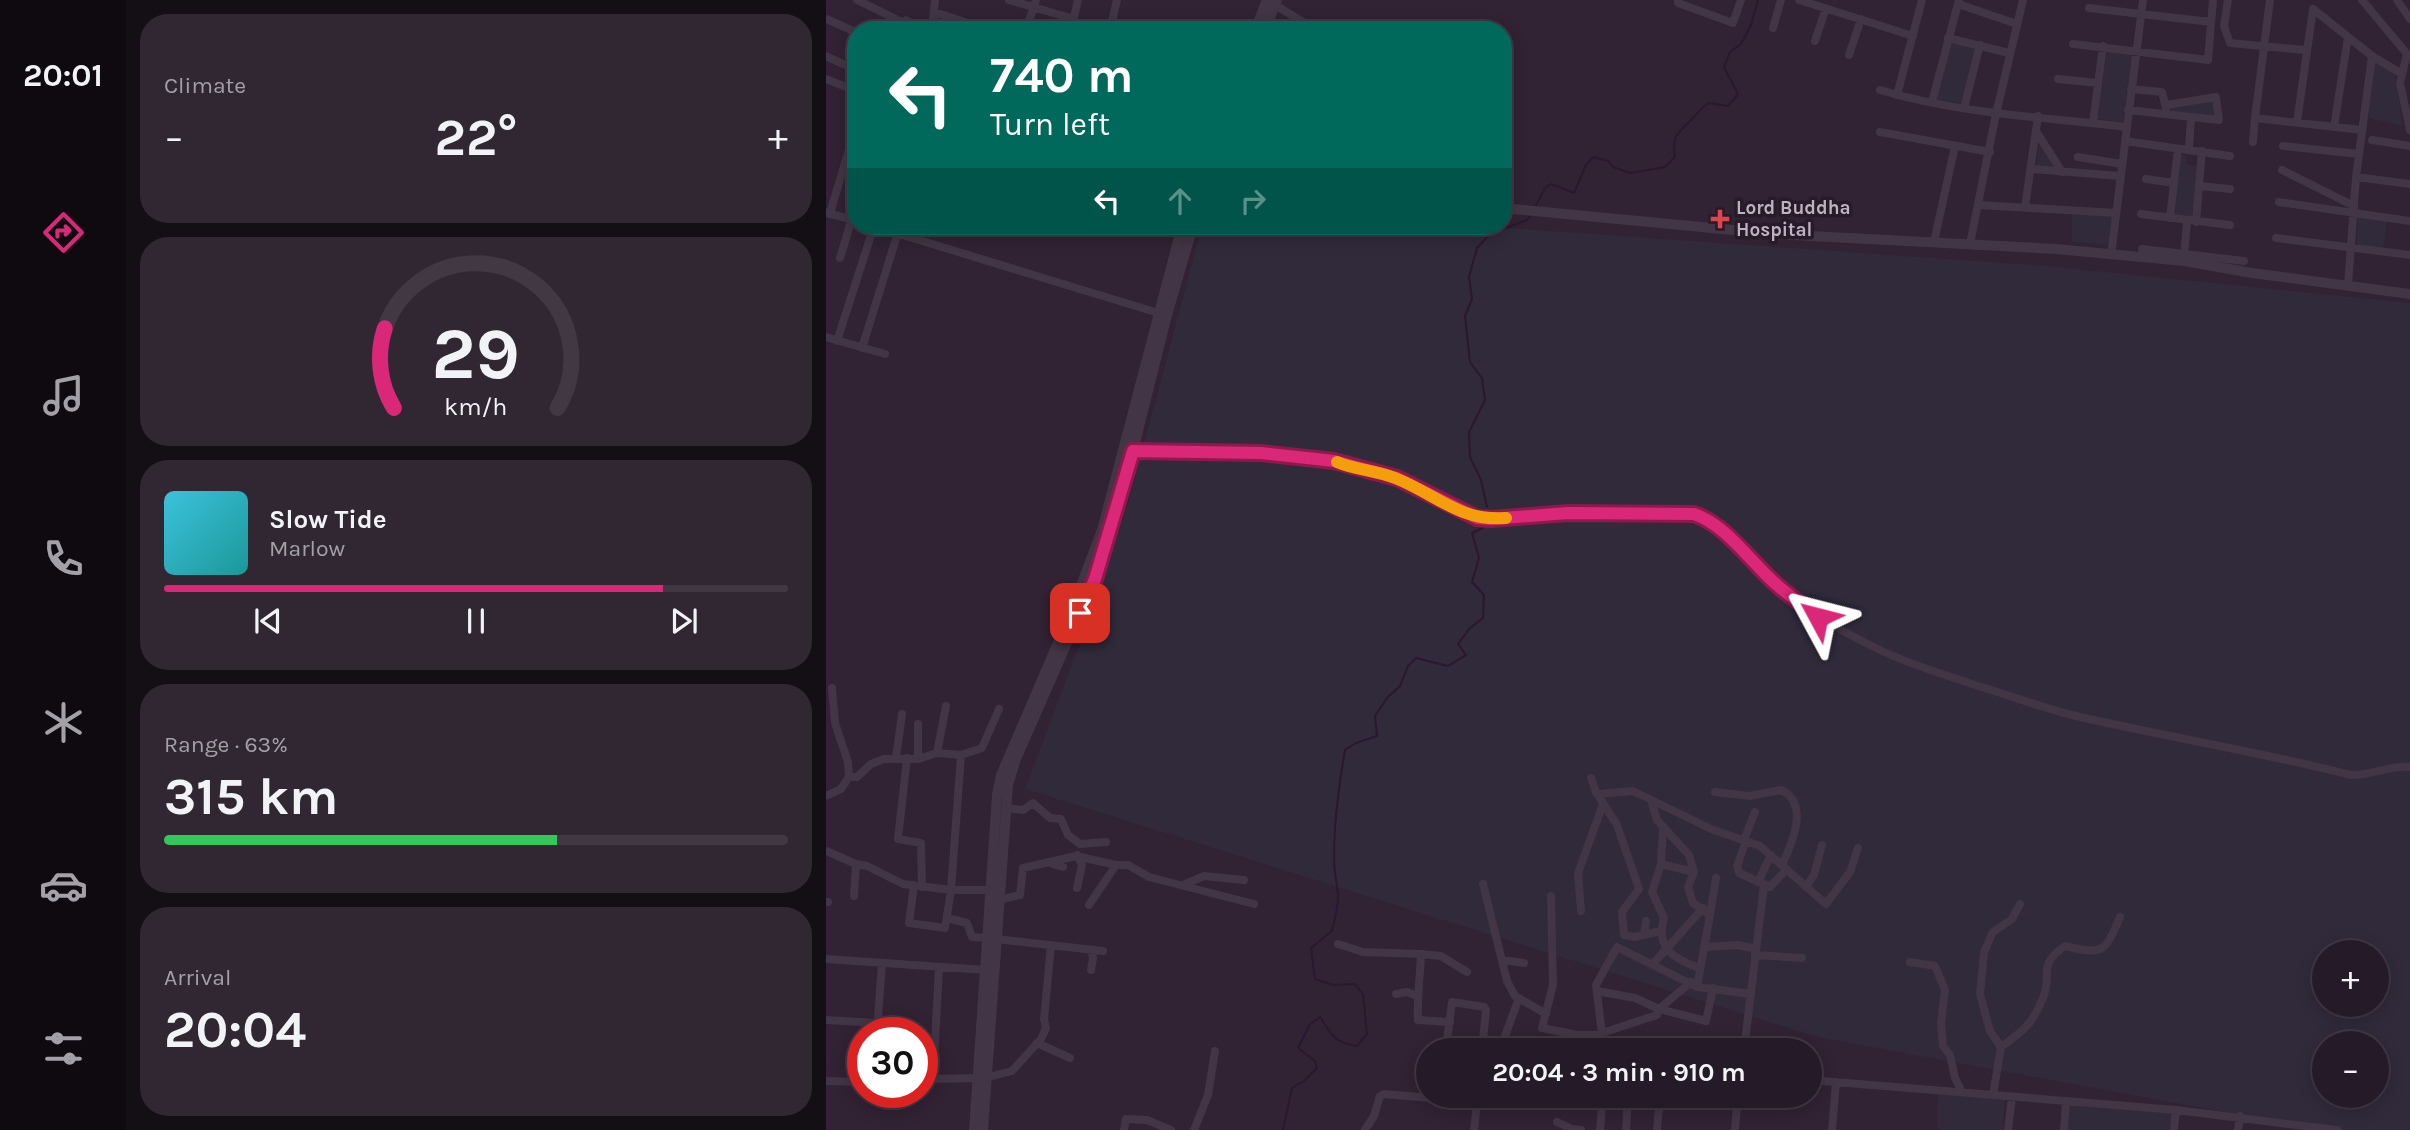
<!DOCTYPE html>
<meta charset="utf-8">
<style>
:root{--surface:#251a27;--page:#312733;--text:#f1f3f6;--muted:#a3a1a7;--line:#423844;--accent:#db2777}
body{margin:0;font-family:Karla,sans-serif;background:var(--page);color:var(--text);height:100vh;display:flex;flex-direction:column;font-size:26px;white-space:nowrap}
*{box-sizing:border-box;margin:0}
p{font-size:23px;color:var(--muted)}
.icon{flex:none;width:38px;height:38px;fill:none;stroke:currentColor;stroke-width:2;stroke-linecap:round;stroke-linejoin:round}
.map{position:relative;flex:1;overflow:hidden}
.drawer{display:flex;flex-direction:column;gap:14px;padding:14px;background:#140e15;width:700px}
.drawer>*{flex:none}
.top-card{position:absolute;left:21px;top:21px;width:665px;height:214px;border-radius:28px;box-shadow:0 4px 18px #0003,0 0 0 2px var(--line);background:#00695c;color:#fff;overflow:hidden}
.tools{position:absolute;left:1486px;top:940px;display:grid;gap:14px}
.tools a{display:grid;place-items:center;width:77px;height:77px;border-radius:50%;background:var(--surface);box-shadow:0 4px 18px #0003,0 0 0 2px var(--line);font-size:35px}
.speed{position:absolute;left:21px;top:1017px;display:flex;gap:14px;font-size:35px;font-weight:700;text-align:center}
.speed>*{display:grid;place-content:center;width:91px;height:91px;border-radius:50%;background:var(--surface);box-shadow:0 4px 18px #0003,0 0 0 2px var(--line);line-height:1}
.speed .limit{border:10px solid #d22;background:#fff;color:#111}
.pin{position:absolute;display:grid;place-items:center;width:60px;height:60px;color:#fff;margin:-30px;border-radius:14px;box-shadow:0 4px 10px #0006}
.me{position:absolute;width:77px;margin:-38px;rotate:308deg;stroke-linejoin:round;filter:drop-shadow(0 0 5px #0008)}
.turn{display:flex;align-items:center;gap:24px;height:147px;padding:0 28px;font-size:32px}
.turn .icon{width:91px;height:91px;stroke-width:2.5}
.turn b{display:block;font-size:49px;line-height:60px}
.lanes{display:flex;align-items:center;height:66px;padding:0 28px;background:#0003;justify-content:center;gap:35px;direction:ltr}
.lanes .off{opacity:.35}
.big{font-size:52px;font-weight:700;line-height:1.1}
.drawer .card{flex:1;display:flex;flex-direction:column;justify-content:center;gap:10px;min-width:0;padding:0 24px;border-radius:28px;background:var(--page)}
.drawer .dial{align-items:center;gap:0}
.dial svg{height:182px;overflow:visible;fill:none;stroke:var(--line);stroke-width:7;stroke-linecap:round;text-anchor:middle}
.dial text{fill:var(--text);stroke:none}
.song{display:flex;align-items:center;gap:21px}
.cover{width:84px;height:84px;border-radius:10px;background:linear-gradient(135deg,hsl(190 70% 55%),hsl(180 70% 35%))}
.played{height:7px;border-radius:4px;background:linear-gradient(90deg,var(--accent) 80%,var(--line) 80%)}
.keys{display:flex;justify-content:space-around;direction:ltr}
.heat{display:flex;justify-content:space-between;align-items:center;font-size:38px;direction:ltr}
.charge{height:10px;border-radius:5px;background:linear-gradient(90deg,#34c759 63%,var(--line) 0)}
.trip{position:absolute;left:590px;top:1038px;width:406px;height:70px;border-radius:35px;background:var(--surface);box-shadow:0 4px 18px #0003,0 0 0 2px var(--line);font-weight:700;line-height:70px;text-align:center}
main{display:flex;flex:1;min-height:0}
.tabs{display:flex;flex-direction:column;width:126px;justify-content:space-around;align-items:center;background:#0f0a10;color:var(--muted)}
.tabs .icon{width:49px;height:49px}
.tabs .active{color:var(--accent)}
.tabs b{font-size:32px;color:var(--text)}
.map>svg:first-child{display:block}
.green{fill:#302a3b;fill-rule:evenodd}
.lines{fill:none;stroke-linecap:round;stroke-linejoin:round}
.stream{stroke:#2c1730;stroke-width:2}
.minor{stroke:#423545;stroke-width:8}
.tertiary{stroke:#423545;stroke-width:10}
.route-casing{stroke:#8e194d;stroke-width:18}
.route{stroke:#db2777;stroke-width:12}
.slow{stroke:#f59e0b;stroke-width:12}
.health-dot{fill:#e0444e;stroke:#271b29;stroke-width:2.5}
.labels{text-anchor:middle;dominant-baseline:central;stroke-width:7;stroke-linejoin:round;paint-order:stroke}
.poi-label{font-size:19px;font-weight:bold;fill:#bfb0c2;stroke:#271b29;text-anchor:start}
</style>
<main>
<nav class="tabs">
<b>20:01</b>
<svg class="icon active" aria-label="directions" viewBox="0 0 24 24"><path d="M12 3l9 9-9 9-9-9zM9 14v-3h6M13 9l2 2-2 2"/></svg>
<svg class="icon" aria-label="music" viewBox="0 0 24 24"><path d="M9 18V5l10-2v13"/><circle cx="6" cy="18" r="3"/><circle cx="16" cy="16" r="3"/></svg>
<svg class="icon" aria-label="phone" viewBox="0 0 24 24"><path d="M5 4h4l2 5-3 2q2 4 5 5l2-3 5 2v4C11 20 4 13 5 4z"/></svg>
<svg class="icon" aria-label="climate" viewBox="0 0 24 24"><path d="M12 3v18M4 7l16 10M4 17L20 7"/></svg>
<svg class="icon" aria-label="car" viewBox="0 0 24 24"><path d="M5 17H2v-5l4-1 3-4h7l3 4 3 1v5h-3M9 17h6M6 11h13"/><circle cx="7" cy="17" r="2"/><circle cx="17" cy="17" r="2"/></svg>
<svg class="icon" aria-label="filters" viewBox="0 0 24 24"><path d="M4 7h16M4 17h16"/><circle cx="9" cy="7" r="2"/><circle cx="15" cy="17" r="2"/></svg>
</nav>
<section class="drawer">
<div class="card"><p>Climate</p>
<div class="heat"><a>−</a><b class="big">22°</b><a>+</a></div>
</div>
<div class="card dial"><svg viewBox="0 0 100 80">
<path d="M14 69A42 42 0 1 1 86 69"/>
<path d="M14 69A42 42 0 0 1 10 34" stroke="#db2777"/>
<text x="50" y="56" font-size="32" font-weight="700">29</text>
<text x="50" y="72" font-size="11">km/h</text>
</svg></div>
<div class="card">
<div class="song"><i class="cover"></i><div><b>Slow Tide</b><p>Marlow</p></div></div>
<div class="played"></div>
<div class="keys"><svg class="icon" aria-label="previous" viewBox="0 0 24 24"><path d="M18 5L8 12l10 7zM5 5v14"/></svg><svg class="icon" aria-label="pause" viewBox="0 0 24 24"><path d="M8 5v14M16 5v14"/></svg><svg class="icon" aria-label="next" viewBox="0 0 24 24"><path d="M6 5l10 7-10 7zM19 5v14"/></svg></div>
</div>
<div class="card"><p>Range · 63%</p><b class="big">315 km</b><div class="charge"></div></div>
<div class="card"><p>Arrival</p><b class="big">20:04</b></div>
</section>
<div class="map">
<svg width="1584" height="1130" viewBox="0 0 1584 1130">
<rect width="100%" height="100%" fill="#312234"/>
<path class="green" d="M1125,42L1150,48L1136,103L1109,100Z
M1281,50L1307,53L1297,122L1272,119Z
M1548,61L1569,73L1577,126L1543,118L1542,104Z
M1388,99L1391,116L1345,112L1343,107Z
M1214,138L1232,169L1210,168Z
M1354,155H1360V164L1372,166L1368,217L1349,214Z
M1246,214L1286,216L1282,245L1246,242Z
M1532,217L1561,220L1557,249L1530,245Z
M376,226H655L1221,266L1584,303V1130H1496L991,1037L199,789L272,595L305,493ZM1498,952H1550V1004H1498ZM1498,1043H1550V1096H1498Z
M1112,1092L1179,1099L1177,1130H1111Z
M1244,1105L1347,1112L1345,1130H1242Z"/>
<g class="lines">
<path class="stream" d="M709,207L719,188L725,184L748,193L760,165L767,157L782,161L787,167L804,173L839,167L849,157C846,137 849,136 862,123C870,116 873,109 883,103L902,106L912,94L898,67L904,52L915,44L925,25L932,0
M661,507L655,480L644,457L643,432L659,400L656,378L644,362L639,316L646,299L643,277L651,248L664,234L701,220L705,215
M457,1130L466,1088L478,1081L491,1068L489,1061L472,1048L484,1024L494,1017C506,1035 508,1043 531,1046L541,1034L537,994L529,984L507,985L489,979L485,948L506,931C508,921 512,909 512,898C512,884 507,870 508,855C508,819 513,785 519,750L530,743L551,736L549,716L561,698L574,686L582,666L590,658L622,666L640,655L632,644L644,628L657,618L658,595L646,582L653,558L646,533L657,528"/>
<path class="minor" d="M31,0L76,22
M183,0L248,19
M852,0V3L907,23L915,0
M973,0L1087,36
M1402,0L1398,26L1404,43L1479,50
M1536,0L1581,54L1574,83L1584,130
M1571,0L1584,19
M1132,4L1191,24
M449,5L490,30
M1263,8L1385,22
M108,15L114,14L164,30
M0,19L30,32
M947,28L955,0
M73,30L80,20L101,30
M106,30L109,0
M200,30L210,0
M245,30L252,0
M284,30L291,0
M1122,38L1183,53
M989,41L1000,8
M1247,44L1382,60L1387,0
M1023,55L1035,19
M0,56L30,70
M0,79L30,91
M1232,79L1272,83
M1305,89L1336,92L1340,108
M1054,90C1134,114 1218,117 1300,127
M1071,95L1096,0
M1106,102L1133,0
M1138,108L1154,45
M1302,110L1393,120L1390,97L1340,105
M1429,118L1536,130
M1471,122L1487,9L1546,56L1576,74
M1267,123L1277,46
M1508,127L1522,37
M1210,131L1236,172
M1054,132L1164,152
M1546,140L1584,146
M1299,141L1404,156
M1427,142L1429,118L1444,0
M1457,146L1533,154
M1363,150L1365,118
M1252,157L1296,164
M1205,169L1294,176
M1456,170L1528,206
M1530,177L1584,184
M1320,179L1348,183
M1373,186L1404,189
M1453,202L1584,221
M1153,205L1290,213
M1199,207L1212,116
M0,213L28,220
M4,213L28,133
M1315,214L1404,225
M1344,218L1352,149
M1370,222L1376,151
M47,226L339,315
M1450,238L1584,255
M1108,242L1129,146
M1144,244L1170,114L1197,0
M1316,249L1418,261
M1285,255L1317,0
M14,258L30,205
M1358,258L1361,221
M1522,286L1530,177L1546,56
M0,337L59,354
M11,341L48,226
M36,348L74,226
M307,451L435,453L508,461L571,478L651,518L665,519L742,513L868,514C900,524 926,564 952,585C983,612 1018,633 1054,650C1085,665 1117,674 1149,685C1183,695 1216,708 1250,716C1342,737 1434,752 1525,775C1545,776 1563,765 1584,767
M6,688L9,723L22,762L23,777
M111,753L120,706
M70,758L76,714
M81,758L72,839L95,843L96,887
M92,759V724
M765,778L770,792L791,825L813,889L796,912L798,935L809,937L834,931
M889,792L924,796L955,790C984,803 966,844 956,865
M772,794L807,791L885,829L934,846L1000,904L1024,872L1032,848
M0,796L15,789L23,777H31L45,764L58,759H92L111,753L135,755L156,748L173,709
M825,800L831,820L863,855L868,872
M180,808L197,810L207,803L224,818L235,819L242,835L254,844L280,842
M837,827L835,864L826,892L838,918C829,948 848,959 873,968
M918,840L929,812
M920,841L911,866L913,873L944,887L961,869
M0,851L30,864L41,866L77,884L125,890H168
M251,855L256,865L251,888
M221,862L237,867
M835,864L868,872L862,887L867,903L884,915L871,987
M932,882L945,855
M657,884L681,981L689,996L720,1014
M88,885L83,923L119,928L125,890L135,755
M357,885L378,876L418,880
M980,887L988,875L996,845
M28,896L30,864
M725,896L727,985L716,1028L747,1034L761,1050
M173,900L194,895L197,868L250,856L290,865H302L323,877L428,904
M0,902H2
M263,905L290,865
M755,911L752,873L777,804
M884,915L890,878
M121,918L141,923L146,937L161,938
M818,935L820,921
M170,939L277,951
M512,944L537,952L595,954
M878,947L912,945L930,949
M265,950L267,958L265,970
M929,955L976,958
M0,959L160,970
M676,960L698,963
M1084,962L1109,966L1119,990L1115,1024L1117,1046L1124,1055L1129,1078L1136,1092
M827,964L877,908
M771,991L809,998L833,1009L880,1021L887,988
M570,994L581,992L591,996
M0,1020L52,1023
M624,1022L592,1020C591,998 594,977 595,954L615,956L641,972
M51,1032L56,963
M776,1033L831,1015L833,1009L865,982
M749,1035H776
M679,1036L693,998
M621,1040L626,1002L658,1007L660,1010L656,1050
M211,1043L244,1058
M1175,1047C1198,1030 1206,1025 1217,998C1227,974 1210,966 1239,946C1277,955 1279,953 1294,917
M778,1050L770,985L791,947L871,987L925,994
M918,1050L938,885
M96,1079L159,1078L186,1071L215,1039L220,1028L218,1019L225,945
M107,1079L113,968
M984,1080L1350,1110L1511,1130
M0,1081L37,1082
M1167,1095L1175,1047L1164,1031L1154,994L1158,952L1167,932L1186,919L1194,904
M731,1122L746,1129L755,1130
M298,1130L300,1119L321,1120L345,1130
M368,1130L382,1095L389,1051
M539,1130L548,1116L554,1096L558,1094L652,1102
M648,1130L652,1096
M774,1130L777,1096
M800,1130L802,1096
M831,1130L834,1096
M909,1130L912,1096
M1006,1130L1010,1082
M1182,1130L1186,1097
M1238,1130L1240,1101
M1348,1130L1350,1110
M1412,1130L1414,1116"/>
<path class="tertiary" d="M429,30L441,0
M439,30L451,0
M677,208L948,234L1230,249L1358,261L1426,273L1584,294
M148,1130L171,795L175,775L243,617L276,530L356,226
M157,1130L182,785L190,759L269,579L307,451L341,315L367,226"/>
</g>
<g class="lines">
<g class="route-casing">
<path id="route" d="M254,613L269,579L307,451L435,453L508,461L571,478L651,518L665,519L742,513L868,514C901,525 926,564 952,586C965,597 979,606 992,617"/>
</g>
<use href="#route" class="route"/>
<path class="slow" d="M511,462C529,470 550,470 569,478C610,494 634,522 680,518"/>
</g>
<path class="health-dot" d="M890.5 208.5h7v7h7v7h-7v7h-7v-7h-7v-7h7z"/>
<g class="labels">
<g class="poi-label">
<text x="910" y="208">Lord Buddha<tspan x="910" dy="22">Hospital</tspan></text>
</g>
</g>
</svg>
<div class="tools">
<a>+</a>
<a>−</a>
</div>
<div class="speed"><div class="limit">30</div></div>
<div class="pin" style="left:254px;top:613px;background:#d93025"><svg class="icon" aria-label="arrive" viewBox="0 0 24 24"><path d="M6 21V4h12l-3 4 3 4H6"/></svg></div>
<svg class="me" style="left:992px;top:617px" viewBox="-20 -20 40 40"><path d="M0-17L14 15 0 8-14 15z" fill="#db2777" stroke="#fff" stroke-width="4"/></svg>
<div class="trip">20:04 · 3 min · 910 m</div>
<div class="top-card">
<div class="turn"><svg class="icon" aria-label="left" viewBox="0 0 24 24"><path d="M17 20v-9H6M10 6l-5 5 5 5"/></svg><div><b>740 m</b>Turn left</div></div>
<div class="lanes"><svg class="icon" aria-label="left" viewBox="0 0 24 24"><path d="M17 20v-9H6M10 6l-5 5 5 5"/></svg><svg class="icon off" aria-label="ahead" viewBox="0 0 24 24"><path d="M12 20V5M6 11l6-6 6 6"/></svg><svg class="icon off" aria-label="right" viewBox="0 0 24 24"><path d="M7 20v-9h11M14 6l5 5-5 5"/></svg></div>
</div>
</div>
</main>
